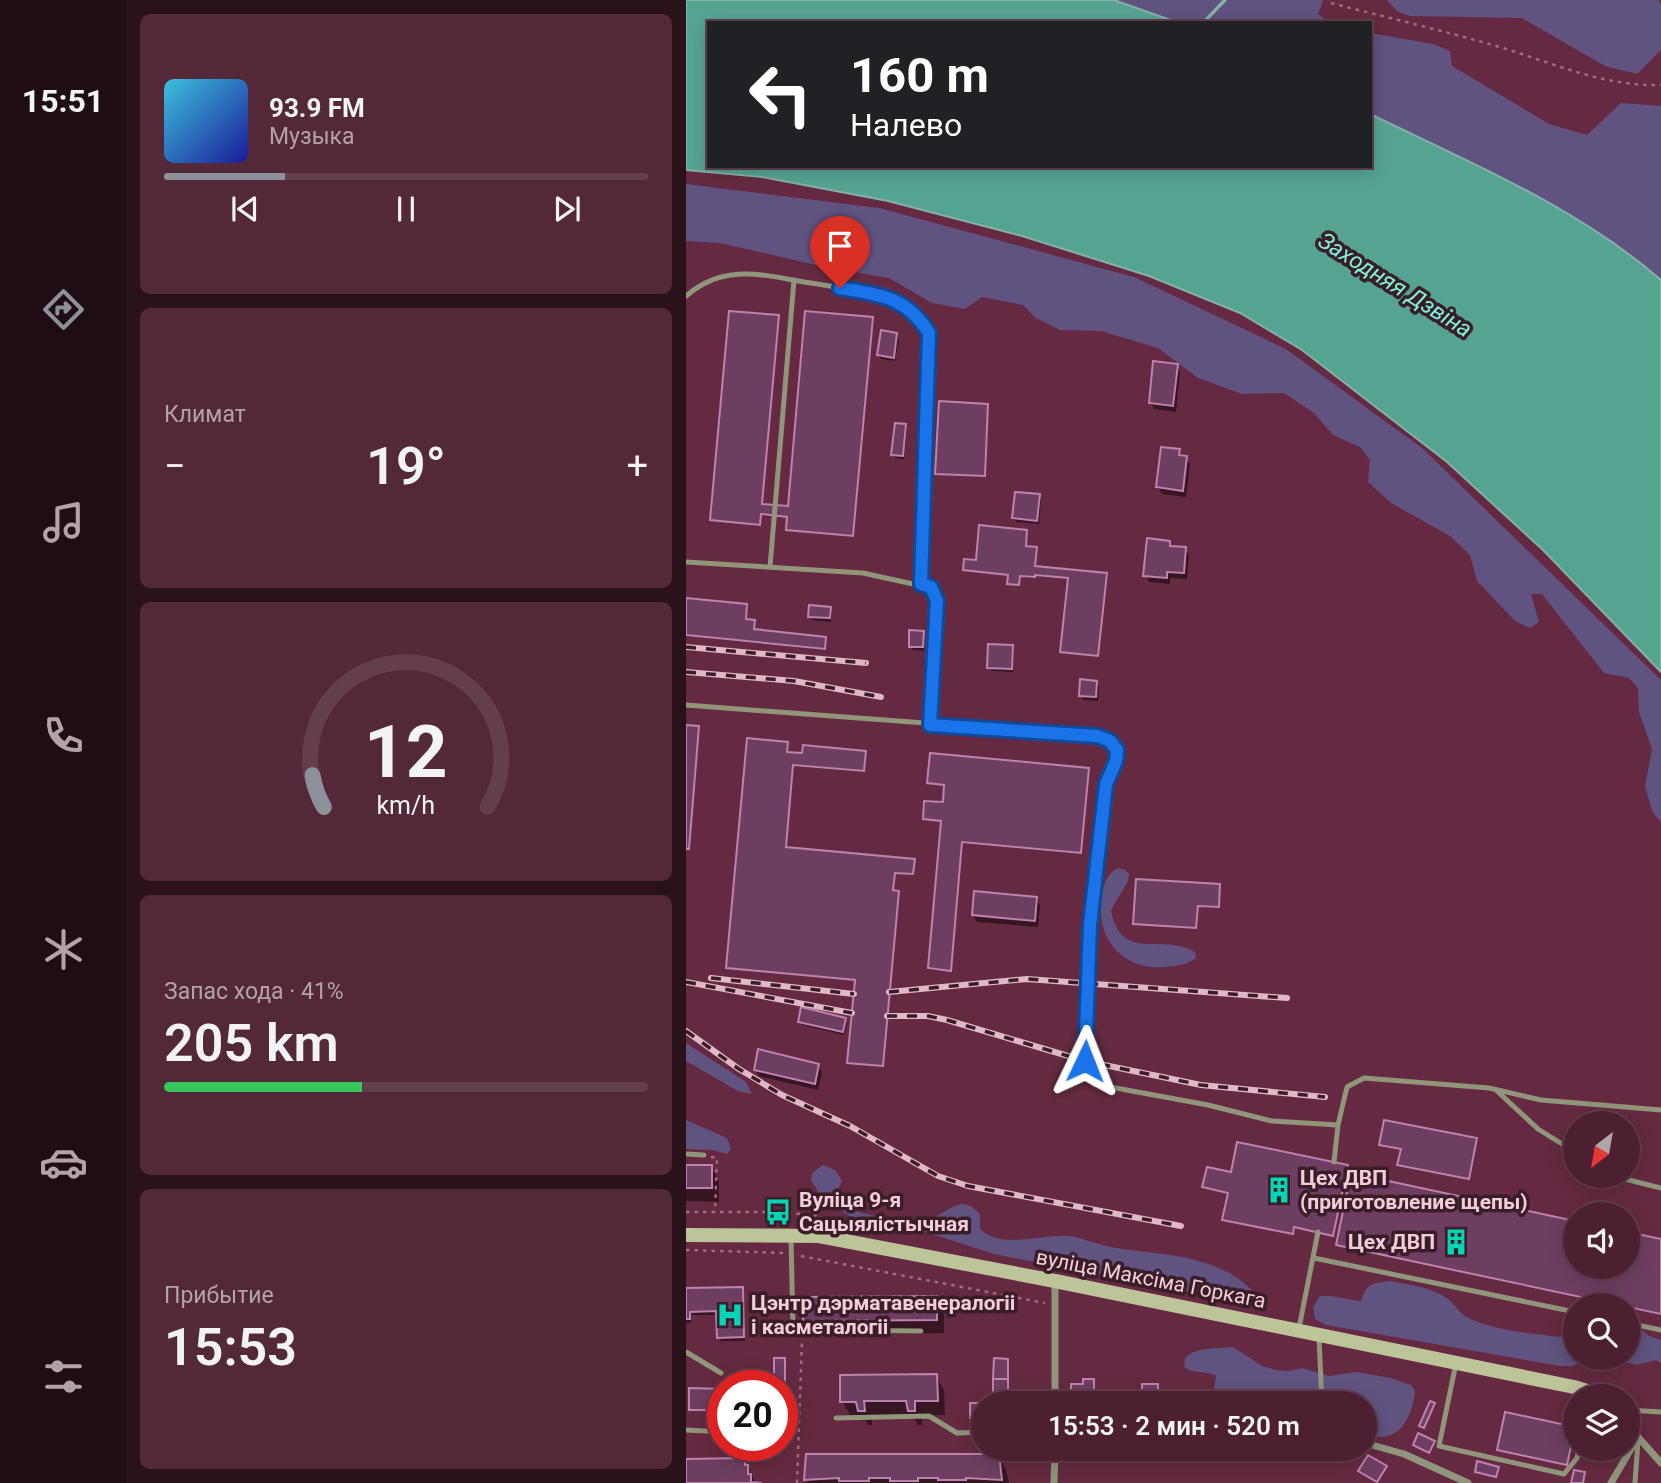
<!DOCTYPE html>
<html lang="ru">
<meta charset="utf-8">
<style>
:root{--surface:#4c2031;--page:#532839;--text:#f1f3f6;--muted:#b2a3ab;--line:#633e4d;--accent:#8c9099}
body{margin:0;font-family:Roboto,sans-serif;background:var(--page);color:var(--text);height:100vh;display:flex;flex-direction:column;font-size:26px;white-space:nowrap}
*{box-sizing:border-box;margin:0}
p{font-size:23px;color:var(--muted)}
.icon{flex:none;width:38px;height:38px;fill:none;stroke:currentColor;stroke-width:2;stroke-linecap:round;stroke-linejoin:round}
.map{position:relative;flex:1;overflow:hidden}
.panel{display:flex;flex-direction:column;gap:14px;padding:14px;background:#2a121b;width:560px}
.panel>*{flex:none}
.banner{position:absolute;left:21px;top:21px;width:665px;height:147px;border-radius:0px;box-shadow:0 4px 18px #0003,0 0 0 2px var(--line);background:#202124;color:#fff;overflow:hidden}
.needle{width:46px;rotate:211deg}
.fabs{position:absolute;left:877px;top:1111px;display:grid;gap:14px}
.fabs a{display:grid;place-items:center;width:77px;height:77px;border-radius:50%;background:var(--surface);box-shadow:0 4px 18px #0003,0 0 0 2px var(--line);font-size:35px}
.speed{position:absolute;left:21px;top:1370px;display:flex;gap:14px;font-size:35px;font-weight:700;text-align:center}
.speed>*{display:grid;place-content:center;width:91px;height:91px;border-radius:50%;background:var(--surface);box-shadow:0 4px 18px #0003,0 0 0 2px var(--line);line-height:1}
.speed .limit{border:10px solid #d22;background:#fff;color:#111}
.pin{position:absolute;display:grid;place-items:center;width:60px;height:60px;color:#fff;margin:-72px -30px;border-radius:50% 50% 50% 0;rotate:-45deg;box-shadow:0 0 7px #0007}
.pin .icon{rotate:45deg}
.me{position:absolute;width:77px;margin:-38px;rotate:2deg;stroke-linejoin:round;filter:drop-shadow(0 0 5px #0008)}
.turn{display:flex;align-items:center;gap:24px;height:147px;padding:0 28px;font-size:32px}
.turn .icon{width:91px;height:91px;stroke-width:2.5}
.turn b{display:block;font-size:49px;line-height:60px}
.big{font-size:52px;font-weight:600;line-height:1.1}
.panel .widget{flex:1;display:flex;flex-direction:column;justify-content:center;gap:10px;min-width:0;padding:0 24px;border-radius:10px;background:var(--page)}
.panel .dial{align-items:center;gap:0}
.dial svg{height:182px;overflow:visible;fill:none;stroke:var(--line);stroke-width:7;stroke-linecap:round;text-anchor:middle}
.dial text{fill:var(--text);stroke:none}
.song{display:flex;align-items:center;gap:21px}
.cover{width:84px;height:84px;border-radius:10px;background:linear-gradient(135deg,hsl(190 70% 55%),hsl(240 70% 35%))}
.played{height:7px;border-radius:4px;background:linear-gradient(90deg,var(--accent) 25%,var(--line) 25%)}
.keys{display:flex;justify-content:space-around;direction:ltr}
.heat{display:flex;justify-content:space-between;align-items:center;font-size:38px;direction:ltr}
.charge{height:10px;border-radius:5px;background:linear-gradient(90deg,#34c759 41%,var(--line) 0)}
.trip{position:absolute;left:285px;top:1391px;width:406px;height:70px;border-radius:35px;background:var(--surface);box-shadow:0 4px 18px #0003,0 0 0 2px var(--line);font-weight:600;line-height:70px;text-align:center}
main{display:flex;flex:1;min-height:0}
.dock{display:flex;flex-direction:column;width:126px;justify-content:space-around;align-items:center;background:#1e0d14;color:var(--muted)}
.dock .icon{width:49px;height:49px}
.dock .active{color:var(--accent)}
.dock b{font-size:32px;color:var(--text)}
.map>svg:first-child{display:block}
.green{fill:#605380}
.water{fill:#55a492;stroke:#84b0a7;stroke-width:2}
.shadow{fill:#0007}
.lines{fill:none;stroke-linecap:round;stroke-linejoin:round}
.stream{stroke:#84b0a7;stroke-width:3.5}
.building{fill:#6e3e62;stroke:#bd83ad;stroke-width:2}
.path{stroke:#9f6d7f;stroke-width:2.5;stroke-dasharray:3.5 5;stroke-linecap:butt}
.service{stroke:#90967a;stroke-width:5}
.minor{stroke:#90967a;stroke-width:7}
.secondary{stroke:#bbc598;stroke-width:14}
.rail-casing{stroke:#e1b8c6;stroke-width:6}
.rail{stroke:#391e28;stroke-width:3.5;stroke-dasharray:10;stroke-linecap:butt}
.route-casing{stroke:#114b97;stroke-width:18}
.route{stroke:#1a73e8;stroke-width:12}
.labels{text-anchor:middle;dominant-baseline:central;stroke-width:7;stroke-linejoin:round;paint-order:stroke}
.poi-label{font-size:21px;font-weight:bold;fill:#f3cdd9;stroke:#391e28;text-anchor:start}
.street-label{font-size:21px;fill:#f3cdd9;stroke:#391e28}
.water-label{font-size:23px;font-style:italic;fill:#7ff3da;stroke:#391e28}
</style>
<main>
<nav class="dock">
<b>15:51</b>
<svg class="icon active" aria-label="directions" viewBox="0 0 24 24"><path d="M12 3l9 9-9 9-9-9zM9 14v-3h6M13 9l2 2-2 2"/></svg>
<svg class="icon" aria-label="music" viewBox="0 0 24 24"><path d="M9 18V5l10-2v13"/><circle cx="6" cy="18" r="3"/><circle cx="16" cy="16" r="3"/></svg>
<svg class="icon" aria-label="phone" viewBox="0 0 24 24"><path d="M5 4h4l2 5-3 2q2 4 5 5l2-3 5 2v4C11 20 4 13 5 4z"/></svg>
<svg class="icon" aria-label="climate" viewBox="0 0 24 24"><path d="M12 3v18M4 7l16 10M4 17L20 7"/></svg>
<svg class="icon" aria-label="car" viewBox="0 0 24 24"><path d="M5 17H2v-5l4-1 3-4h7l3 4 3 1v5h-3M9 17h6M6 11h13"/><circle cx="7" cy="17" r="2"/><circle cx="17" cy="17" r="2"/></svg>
<svg class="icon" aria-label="filters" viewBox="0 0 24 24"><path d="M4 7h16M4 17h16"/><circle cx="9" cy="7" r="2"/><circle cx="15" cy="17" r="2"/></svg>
</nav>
<section class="panel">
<div class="widget">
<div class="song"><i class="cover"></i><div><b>93.9 FM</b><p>Музыка</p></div></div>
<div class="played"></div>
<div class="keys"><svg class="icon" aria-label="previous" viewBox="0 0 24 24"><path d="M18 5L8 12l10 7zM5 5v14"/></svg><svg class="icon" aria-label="pause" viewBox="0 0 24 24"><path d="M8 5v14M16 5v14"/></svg><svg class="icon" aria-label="next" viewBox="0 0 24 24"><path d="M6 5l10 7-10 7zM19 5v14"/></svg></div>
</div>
<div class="widget"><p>Климат</p>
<div class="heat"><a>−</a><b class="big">19°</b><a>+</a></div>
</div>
<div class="widget dial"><svg viewBox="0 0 100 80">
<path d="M14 69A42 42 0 1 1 86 69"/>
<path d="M14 69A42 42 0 0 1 9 55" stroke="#8c9099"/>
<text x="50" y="56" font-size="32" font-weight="700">12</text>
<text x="50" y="72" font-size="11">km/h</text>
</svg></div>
<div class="widget"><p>Запас хода · 41%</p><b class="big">205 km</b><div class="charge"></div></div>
<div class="widget"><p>Прибытие</p><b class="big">15:53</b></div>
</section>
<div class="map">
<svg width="975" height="1483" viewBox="0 0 975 1483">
<rect width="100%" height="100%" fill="#652a41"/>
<path class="green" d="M428,0H637L632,14L645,23H493Z
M701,0H973L975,5V50L951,74L919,66L836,18L724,16L712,12Z
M684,33L747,44L764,51L766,66L863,124L901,135L935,103L975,106V280C891,207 783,162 684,114Z
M0,184L193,208L448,277L600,349L736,448L975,680V822L967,813L959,787L966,749L953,712L952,688L943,678L918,673L856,594H845L853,622L844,628L829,621L791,581L784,555L764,536L705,503L682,482L684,460L674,447L647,435L628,413L598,393L556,394L512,378L472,348L415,331L374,330L350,318L337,305L296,297L279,309L246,303L203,278L139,267L34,243L0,241Z
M432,868L439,870L443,874L442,881L425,910C435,964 476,932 509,952L510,958C501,965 490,966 479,967C435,971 408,936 416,894C418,883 421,874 432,868Z
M0,1043L60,1082L66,1094L52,1091L0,1061Z
M0,1120L41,1138L45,1149L41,1154L27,1150L0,1149Z
M137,1165L149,1170L156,1181L150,1193C153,1201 162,1208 170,1211C180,1215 226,1223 236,1221C249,1220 267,1204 276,1204C283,1204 290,1209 294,1215V1228C312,1251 358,1233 383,1236C399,1238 414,1246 430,1248C482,1256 537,1254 574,1299L570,1305L308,1254L227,1228L165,1217L136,1198L125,1180L126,1173Z
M704,1281C723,1285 746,1287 762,1299C770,1305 773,1313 782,1318C810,1331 844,1333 874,1337L889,1323V1358H900L887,1366H874L640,1325L629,1319L627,1307L634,1296C649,1295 661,1300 675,1301C682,1282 685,1284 704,1281Z
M942,1322H947L963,1336L975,1340V1363L970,1360L950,1365L925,1358H942Z
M547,1347L576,1366L590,1370L603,1371L617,1368L643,1376L671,1372L705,1378L725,1385L729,1391C727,1411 719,1435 696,1437C691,1437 684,1435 679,1434V1404H574L557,1395L537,1397L531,1395L528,1389L530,1376C520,1370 508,1374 499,1368C492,1346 532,1349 547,1347Z"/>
<path class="water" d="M0,0H428L493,23H23V166H684V114C783,162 891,207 975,280V672L857,550L761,462L616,350L554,313L463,276L336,236L202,201L76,177L0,170Z"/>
<path class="shadow" d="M186,319L167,537L102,531L103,518L75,515L74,525L27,521L103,508Z
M210,335L213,339L209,361L195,359L193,355Z
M491,365L494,372L490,412L468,409L465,403Z
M301,406L298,477L252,475L251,473Z
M219,425L221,429L218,459L209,458L207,454Z
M493,451L504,464L500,497L476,494L472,487Z
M353,496L355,500L353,524L330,522L328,518Z
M340,532L339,548L351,550L349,567L420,576L412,657L376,652L383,579L349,576V578L333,577V586L323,585V576L280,571L291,562Z
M483,542L486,548L499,549L503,555L501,579L484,578V584L463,582L459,575Z
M0,600L60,606V621L68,622V631L140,640L139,650L0,636Z
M144,608L146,612L145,622L126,620L124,616Z
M237,633L239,637L238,651L227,650L224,646Z
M326,647L328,651L327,672L306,671L303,667Z
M410,682L413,686L412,701L397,700L395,696Z
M0,727L13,729L3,850H0Z
M101,743V753L180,754L178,772L107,766L100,848L229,862L227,875L209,873L207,892L213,894L197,1067L163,1062L170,981L42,968Z
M402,771L395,854L276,843L265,971L245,970L257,822L239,819L258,804L260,785L243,783Z
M533,886V908L511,907L510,929L449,923Z
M350,898L354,905L352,927L291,922L287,915Z
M159,1019L161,1023L158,1035L116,1025L114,1021Z
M132,1066L136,1072L132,1090L73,1076L69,1069Z
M790,1139L783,1180L714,1166L716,1150L695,1145Z
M0,1166L25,1167L33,1181V1202L0,1201Z
M661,1167L647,1236L608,1228L607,1235L539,1221L543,1194L518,1187Z
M889,1223V1267H942V1234L975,1241V1315L942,1308V1306H932L651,1245Z
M56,1288L58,1292L59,1341H35L33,1337L32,1315H5V1323H0V1289Z
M250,1298L258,1312V1333L127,1335L119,1321Z
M250,1376L258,1390L259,1415H236V1425H232L227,1415H186V1425H182L176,1415H164L156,1401Z
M37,1390V1411H5V1410Z
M888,1429L882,1465L812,1450Z
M312,1456L320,1470L323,1483H122L120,1480Z
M0,1460H58L70,1483H0Z"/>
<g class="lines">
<path class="stream" d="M517,23L539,0"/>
</g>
<path class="building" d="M43,311L93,315L76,504L102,506L119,311L187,317L167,536L100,530L101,517L75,514L74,525L24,520Z
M195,330L211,333L208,358L191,355Z
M467,361L492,364L487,406L463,403Z
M253,401L302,404L299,476L249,474Z
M209,423L220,424L217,456L205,455Z
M475,447L494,449L493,455L501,456L497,491L470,487Z
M329,492L354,494L351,521L326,518Z
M293,525L341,530L340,546L351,547L349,566L421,573L412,656L374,652L382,578L349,575V577L334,576L333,585L321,584L322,575L277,570L278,559L290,560Z
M461,538L484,541V546L500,547L498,573L481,572V578L457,576Z
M0,598L61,604L60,619L69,620L68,629L140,637L139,649L0,635Z
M123,605L145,607L144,618L122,617Z
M223,630L238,631L237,647H223Z
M302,644L327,645L326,669L301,668Z
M394,679L411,681L410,697L393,696Z
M0,725L13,726L3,849H0Z
M61,738L102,742L101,752L116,753L117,745L180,751L178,771L107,765L100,847L229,859L227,874L209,873L207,890L213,891L197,1066L161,1063L169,980L40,968Z
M244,753L403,768L395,853L276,842L265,971L242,968L255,821L237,819L238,801L257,802L258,785L241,783Z
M450,879L534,884L533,907L512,906L510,928L447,924Z
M288,891L351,897L349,921L286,915Z
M115,1007L160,1018L157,1032L112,1022Z
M72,1049L133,1064L129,1084L68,1070Z
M698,1120L791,1138L783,1179L711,1165L715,1149L693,1145Z
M551,1142L662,1165L647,1236L608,1227L607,1234L536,1220L542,1193L516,1187L521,1167L545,1172Z
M0,1165H26V1188H0Z
M665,1173L889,1221V1267H942V1232L975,1239V1314L650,1245Z
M57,1287L58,1337L31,1338L30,1311L4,1312V1319H0V1288Z
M251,1296V1320L117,1321V1297Z
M88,1358H99V1384H88Z
M308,1358L322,1359V1379H307Z
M251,1374L252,1401H229V1411H222L220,1401H178L179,1411H172L170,1402H154V1375Z
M307,1379H322V1399H307Z
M397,1379H408V1404H385V1384H397Z
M456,1384H472V1398H456Z
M3,1388L37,1389V1410H3Z
M744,1401L749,1403L738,1428L733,1426Z
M284,1403H302L298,1404V1417L284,1418Z
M819,1412L889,1427L881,1465L811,1450Z
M732,1433L749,1441L743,1453L727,1445Z
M120,1454H313L316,1480L280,1478V1480H252V1478H232V1481H204V1478H183V1481H153V1478L118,1480Z
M682,1455L701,1466L691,1482L672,1471Z
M59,1458V1465H62V1474H65V1482L76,1483H0V1459Z
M791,1461L813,1467L810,1477L789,1472Z
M888,1470L899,1472L897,1483H885Z"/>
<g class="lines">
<path class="path" d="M645,3C699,17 754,30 807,45C862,61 917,87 975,85
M25,1157L31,1158L29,1212
M0,1212H92L135,1216L134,1220
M0,1250L98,1253
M115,1256L359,1303
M96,1436L113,1438
M111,1483L116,1339"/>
<path class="service" d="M0,296C37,264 74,274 118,282C145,286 172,291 199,296C219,305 231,314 243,333L235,584
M0,562L177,573L245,588L251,601L244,725
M84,567L108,280
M0,705L411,736L424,741L431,750L430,761L420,784L404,924L399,1061L408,1084L522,1105L586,1121L652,1125L648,1162
M811,1091L852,1129L889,1152
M652,1125L661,1087L678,1078L803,1088L855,1100L975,1110
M0,1154L18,1155
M927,1176L975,1188
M105,1238L107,1330L235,1331
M628,1258L889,1312
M942,1323L975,1330
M613,1328L632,1232
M633,1338L636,1404
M0,1352L35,1373
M770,1363L753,1446L878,1474L891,1458L893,1449
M942,1410L975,1412
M150,1418L243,1416L271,1433L298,1432
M0,1430L37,1432
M949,1483L952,1441"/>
<path class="minor" d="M369,1281V1404
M942,1421L952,1437L975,1463
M679,1443L718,1454L782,1483
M368,1483L369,1449
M925,1483L952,1437"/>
<path class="secondary" d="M0,1235L133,1236L369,1281L888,1387L917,1396"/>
<g class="rail-casing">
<path id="rail" d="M0,647L180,663
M0,672L108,681L195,697
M25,978L168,994
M0,982L166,1013
M203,992L341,979L601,998
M201,1016H242L261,1020L399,1061L515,1085L639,1097
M0,1031L53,1069L96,1095L164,1126L252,1176L282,1186L495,1226"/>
</g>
<use href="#rail" class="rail"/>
</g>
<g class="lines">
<g class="route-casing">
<path id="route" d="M154,288C193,295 220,296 243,333L235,584L245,587L251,601L244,725L411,736L424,741L431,750L430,761L420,784L404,925L399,1061"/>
</g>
<use href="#route" class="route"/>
</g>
<defs>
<g id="building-bare" transform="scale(2.1)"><path d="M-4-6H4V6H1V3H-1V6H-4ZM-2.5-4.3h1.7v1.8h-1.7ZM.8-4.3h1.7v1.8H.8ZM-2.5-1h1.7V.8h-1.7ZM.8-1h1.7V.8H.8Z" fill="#03d5b6" stroke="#391e28" stroke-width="2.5" paint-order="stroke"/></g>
<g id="bus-bare" transform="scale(2.1)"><path d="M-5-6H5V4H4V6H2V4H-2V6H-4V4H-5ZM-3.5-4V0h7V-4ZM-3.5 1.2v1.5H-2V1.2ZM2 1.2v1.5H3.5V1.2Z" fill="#03d5b6" stroke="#391e28" stroke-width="2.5" paint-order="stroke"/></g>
<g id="hospital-bare" transform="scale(2.1)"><path d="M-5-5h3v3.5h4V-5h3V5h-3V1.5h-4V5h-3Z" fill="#03d5b6" stroke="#391e28" stroke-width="2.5" paint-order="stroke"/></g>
</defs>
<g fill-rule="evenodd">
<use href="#building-bare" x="593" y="1190"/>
<use href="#bus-bare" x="92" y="1212"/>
<use href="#building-bare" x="770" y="1242"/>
<use href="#hospital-bare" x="44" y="1315"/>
</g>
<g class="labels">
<g class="poi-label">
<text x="614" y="1178">Цех ДВП<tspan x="614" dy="24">(приготовление щепы)</tspan></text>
<text x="113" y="1200">Вуліца 9-я<tspan x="113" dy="24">Сацыялістычная</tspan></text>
<text x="749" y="1242" text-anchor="end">Цех ДВП</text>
<text x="65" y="1303">Цэнтр дэрматавенералогіі<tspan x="65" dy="24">і касметалогіі</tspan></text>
</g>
<g class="street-label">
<text transform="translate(465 1279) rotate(11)">вуліца Максіма Горкага</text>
</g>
<g class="water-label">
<text transform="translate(709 285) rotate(32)">Заходняя Дзвіна</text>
</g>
</g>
</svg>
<div class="fabs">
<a><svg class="needle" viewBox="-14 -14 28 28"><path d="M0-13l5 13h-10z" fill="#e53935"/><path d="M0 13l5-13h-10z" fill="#b2a3ab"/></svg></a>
<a><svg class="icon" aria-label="sound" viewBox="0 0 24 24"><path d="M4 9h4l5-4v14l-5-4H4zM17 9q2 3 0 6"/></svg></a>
<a><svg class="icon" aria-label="search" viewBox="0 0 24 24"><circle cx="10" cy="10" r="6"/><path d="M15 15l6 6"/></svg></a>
<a><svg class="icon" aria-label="layers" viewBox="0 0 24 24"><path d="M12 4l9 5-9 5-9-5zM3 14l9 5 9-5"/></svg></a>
</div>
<div class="speed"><div class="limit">20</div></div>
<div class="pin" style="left:154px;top:288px;background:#d93025"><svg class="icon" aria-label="arrive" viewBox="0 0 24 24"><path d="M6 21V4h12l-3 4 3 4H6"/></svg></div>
<svg class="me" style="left:399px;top:1061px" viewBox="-20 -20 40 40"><path d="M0-17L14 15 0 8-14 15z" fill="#1a73e8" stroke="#fff" stroke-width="4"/></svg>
<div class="trip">15:53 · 2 мин · 520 m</div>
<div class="banner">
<div class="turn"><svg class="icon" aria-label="left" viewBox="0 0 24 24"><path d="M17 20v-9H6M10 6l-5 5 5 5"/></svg><div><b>160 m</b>Налево</div></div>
</div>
</div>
</main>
